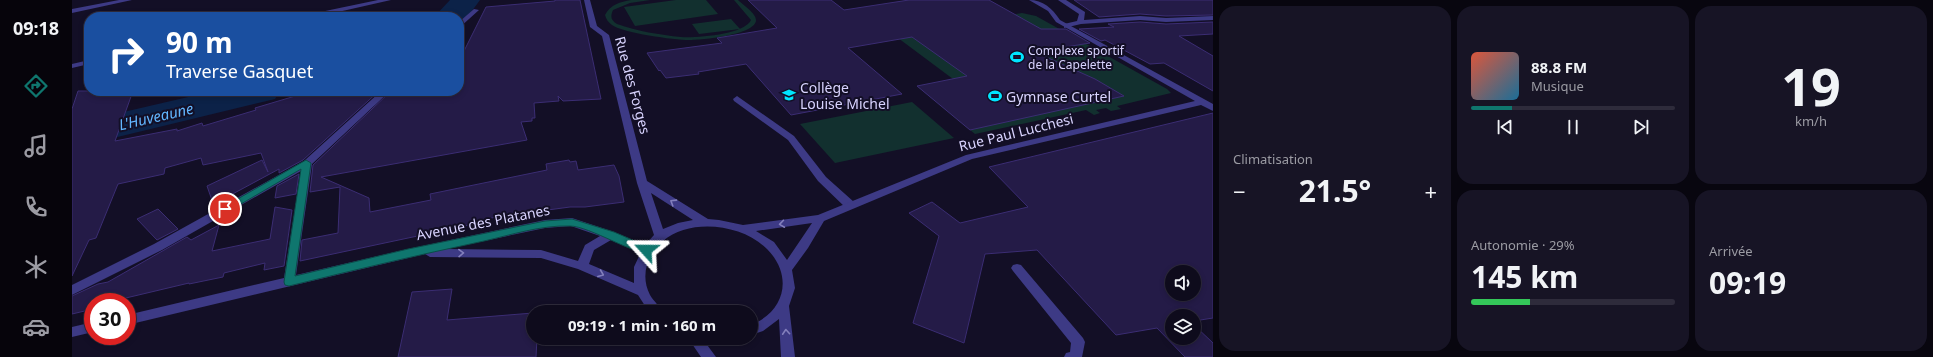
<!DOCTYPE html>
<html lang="fr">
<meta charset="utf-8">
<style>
:root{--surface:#0e0b1c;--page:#171425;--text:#f1f3f6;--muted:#9b9ba3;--line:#2e2b3b;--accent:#0f766e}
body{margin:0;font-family:"Noto Sans",sans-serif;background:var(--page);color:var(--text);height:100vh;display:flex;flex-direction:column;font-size:15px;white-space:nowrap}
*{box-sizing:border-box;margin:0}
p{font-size:13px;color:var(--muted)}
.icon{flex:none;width:22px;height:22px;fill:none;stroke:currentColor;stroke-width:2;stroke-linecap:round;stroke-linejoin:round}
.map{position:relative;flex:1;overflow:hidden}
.panel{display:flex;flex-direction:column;gap:6px;padding:6px;background:#08060f;width:720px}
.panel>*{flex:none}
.hud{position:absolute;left:12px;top:12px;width:380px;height:84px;border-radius:16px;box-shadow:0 2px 6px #0003,0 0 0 1px var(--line);background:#1a4fa0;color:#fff;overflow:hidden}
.fabs{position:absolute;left:1093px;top:265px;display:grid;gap:8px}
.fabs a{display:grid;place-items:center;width:36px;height:36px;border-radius:50%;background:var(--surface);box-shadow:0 2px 6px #0003,0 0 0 1px var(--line);font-size:20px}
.speed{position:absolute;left:12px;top:293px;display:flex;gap:8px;font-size:20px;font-weight:700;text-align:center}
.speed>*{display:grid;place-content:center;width:52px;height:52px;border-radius:50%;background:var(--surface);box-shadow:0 2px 6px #0003,0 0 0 1px var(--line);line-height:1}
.speed .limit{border:6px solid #d22;background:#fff;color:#111}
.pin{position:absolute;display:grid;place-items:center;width:34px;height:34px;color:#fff;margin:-17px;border:2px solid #fff;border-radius:50%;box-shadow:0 1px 4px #0007}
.me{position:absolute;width:44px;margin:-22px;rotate:294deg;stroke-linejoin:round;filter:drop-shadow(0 0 3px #0008)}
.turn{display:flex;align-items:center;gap:14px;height:84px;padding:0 16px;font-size:18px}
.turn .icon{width:52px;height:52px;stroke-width:2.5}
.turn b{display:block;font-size:28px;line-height:34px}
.big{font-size:30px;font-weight:700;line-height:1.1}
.panel .widget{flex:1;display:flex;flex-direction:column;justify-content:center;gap:6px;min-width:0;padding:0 14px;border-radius:16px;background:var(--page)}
.panel .dial{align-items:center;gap:0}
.dial b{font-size:52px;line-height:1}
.song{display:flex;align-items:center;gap:12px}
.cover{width:48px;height:48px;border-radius:6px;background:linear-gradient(135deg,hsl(10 70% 55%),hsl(200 70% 35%))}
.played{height:4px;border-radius:2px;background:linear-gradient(90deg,var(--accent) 20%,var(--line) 20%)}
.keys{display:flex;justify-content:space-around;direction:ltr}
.heat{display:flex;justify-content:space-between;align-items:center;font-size:22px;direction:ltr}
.charge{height:6px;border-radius:3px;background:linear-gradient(90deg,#34c759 29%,var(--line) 0)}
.panel .tiles{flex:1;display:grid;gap:6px;grid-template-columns:repeat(3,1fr)}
.widget:first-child{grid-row:span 2}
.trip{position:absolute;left:454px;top:305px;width:232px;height:40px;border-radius:20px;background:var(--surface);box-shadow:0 2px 6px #0003,0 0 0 1px var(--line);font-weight:700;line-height:40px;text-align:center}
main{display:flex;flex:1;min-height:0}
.tab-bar{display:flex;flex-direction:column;width:72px;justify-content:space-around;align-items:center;background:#06040b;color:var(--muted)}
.tab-bar .icon{width:28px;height:28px}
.tab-bar .current{color:var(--accent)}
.tab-bar b{font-size:18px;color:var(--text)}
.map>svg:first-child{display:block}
.green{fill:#12302f}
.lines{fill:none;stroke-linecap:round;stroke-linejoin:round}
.river{fill:#0c2248;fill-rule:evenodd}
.building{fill:#241b47;stroke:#3b2d73;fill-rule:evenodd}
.service{fill:#3d3a85;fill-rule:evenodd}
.minor{fill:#3d3a85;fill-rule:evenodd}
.oneway{stroke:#837fbc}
.route{fill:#0f766e;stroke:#0a4d48}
.labels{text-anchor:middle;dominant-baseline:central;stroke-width:4;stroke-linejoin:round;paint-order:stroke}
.far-poi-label{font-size:12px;fill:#d9d4ff;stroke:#130f26;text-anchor:start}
.street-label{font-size:14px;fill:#d9d4ff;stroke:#130f26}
.poi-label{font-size:14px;fill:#d9d4ff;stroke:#130f26;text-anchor:start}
.water-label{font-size:15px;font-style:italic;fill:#62b6ff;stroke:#130f26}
</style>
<main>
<nav class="tab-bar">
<b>09:18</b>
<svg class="icon current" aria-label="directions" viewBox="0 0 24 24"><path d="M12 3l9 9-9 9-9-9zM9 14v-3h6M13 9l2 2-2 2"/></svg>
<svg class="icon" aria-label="music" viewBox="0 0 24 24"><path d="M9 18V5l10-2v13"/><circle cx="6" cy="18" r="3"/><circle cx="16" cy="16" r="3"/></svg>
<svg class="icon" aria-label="phone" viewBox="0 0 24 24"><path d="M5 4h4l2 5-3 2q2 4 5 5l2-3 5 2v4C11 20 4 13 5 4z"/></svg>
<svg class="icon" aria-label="climate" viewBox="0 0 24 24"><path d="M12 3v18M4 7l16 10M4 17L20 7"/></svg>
<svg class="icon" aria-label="car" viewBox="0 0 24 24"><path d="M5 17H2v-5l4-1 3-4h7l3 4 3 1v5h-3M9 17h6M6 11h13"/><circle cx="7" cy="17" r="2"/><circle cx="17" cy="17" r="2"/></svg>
</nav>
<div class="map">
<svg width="1141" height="357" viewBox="0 0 1141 357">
<rect width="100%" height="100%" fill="#130f26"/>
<path class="green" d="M559,0H578L558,3L541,10C538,17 539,20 545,24C565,31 588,35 609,37C624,38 672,35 679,20L662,0H666C671,5 684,13 684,20C684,35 629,40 617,40C602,40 551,33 540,25C536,22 534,19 533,15C539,4 548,2 559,0Z
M604,0H634L646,14L563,26L552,7Z
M950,13L964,16L1095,89L1099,93L1045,106L1049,109L1039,111L1034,108L1024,110L1028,113L1022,115L1014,110L903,134L845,86L881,79L822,35Z
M659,19L668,29L627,34L620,24Z
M840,102L882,138L763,163L728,124Z"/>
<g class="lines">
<path class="river" d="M378,0H408L394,19L387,24V17H362Z
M142,91H208L203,99L0,148V124Z"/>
</g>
<path class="building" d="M483,0H508L529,99L491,101L486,96L487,101L462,103L463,118H460V121L449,122L455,140L249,177L297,198L298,212L359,200L358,194L475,170L474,164L497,160L498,162L504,161L506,170L542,165L547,176L552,202L513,207H498L446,214V212L402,222V224L228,261L230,240L266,233L268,187L238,192L241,165L319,91H387V61L414,7L483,1Z
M676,0H759L772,10L837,0H917L969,29H994L1018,43L963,52L1023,79L1052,96L898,130L845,86L895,76L840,37L776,48L830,94L719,115L674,64L626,72L627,74L594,78L588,70L587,71L575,53L650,43L645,38L705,28Z
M1002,0H1141V15L1094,16L1068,14L1027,17Z
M1068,22L1094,24L1141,22V34L1107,36L1141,56V91L1092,63L1078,64L1033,40L1029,41L1007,29L1042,27L1036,24Z
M6,91H61L43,141L105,129V131L130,123L131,126L184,110L183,108L240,91H307L231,160L207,173V169L155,197L153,203L143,209L135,186L190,160L196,172L189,153L131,165L129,158L93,168L92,174L46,184L24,238L17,240L0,276V109Z
M1141,113V318L1122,321V316H1100V338H1122V325L1141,343V357H1113L1085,328L1044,335L965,250L913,254L892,343L841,323L867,236L837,213L860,202L888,223L956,207L917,167ZM1100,272H1122V294H1100Z
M227,174L224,194L203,198L205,186Z
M203,207L220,210L212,266L192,270L193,263L152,273L151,277L117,284V283L37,302H21V309L0,314V296L26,284L36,282L115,237L119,240L147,225L140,251L198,239Z
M86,209L106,229L85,240L65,219Z
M380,289L375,320L461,313V338H465L464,357H326L340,292Z"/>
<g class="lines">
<path class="service" d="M986,0H994L1013,12L1012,20L1068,16L1094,18L1141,16V20L1094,22L1068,20L1009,24L992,28V24L1005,21L1007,14Z
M665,96L722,136L754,177L782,202L783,205L782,208H774L746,181L716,140L662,101L661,99Z
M945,264L949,265L1011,338L1013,342L1010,357H992L994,353L998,352L999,343L941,271L939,268L941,265Z"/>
<path class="minor" d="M47,0H60L0,13V9Z
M306,0H319L244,17H231L234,15Z
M512,0H518L525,26L537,35L575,181L636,219L647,220L671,225L746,215L894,155L1123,101L984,22L976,11L957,0C971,0 980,8 988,20L1141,104V111L1129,105L900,159L752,221L736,248L720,270L723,288L717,306L723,357H709L707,319L691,331L679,335V325C714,311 721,275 695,249C670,224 618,218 591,241C575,254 568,276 578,295C582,302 588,306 591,312H577L566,295L506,269L469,258L358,257L353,254L55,325V315L212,278L229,171L90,250L0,295V285L82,244L232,161L309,91H318L240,164L224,275L336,249L473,220L500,218L542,232L573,245L582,235L565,183L530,36L518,27ZM579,193L621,220L606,223L591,229ZM740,223L715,260L702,242L684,231ZM499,226L528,236L513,245L506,261L469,250L374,249L473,228ZM539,240L569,252L562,267V283L517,264L522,250Z
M402,9L407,10L387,28V22Z
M17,60V64L0,68V64Z
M21,322V332L0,337V327Z
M616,338H630L644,357H629Z"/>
</g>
<defs><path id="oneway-chevron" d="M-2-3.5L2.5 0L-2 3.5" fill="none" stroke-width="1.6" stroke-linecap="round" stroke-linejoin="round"/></defs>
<g class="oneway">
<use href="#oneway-chevron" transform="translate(601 202) rotate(-148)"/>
<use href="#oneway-chevron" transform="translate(710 224) rotate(172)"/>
<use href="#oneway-chevron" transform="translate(389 253) rotate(-1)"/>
<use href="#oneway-chevron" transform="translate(529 274) rotate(22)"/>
<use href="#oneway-chevron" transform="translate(714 332) rotate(-94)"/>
</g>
<path class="route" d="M234,160L239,163L223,276L336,249L473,221L500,219L542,232L577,247L579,250L577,253C565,256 517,226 498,226C469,225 439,235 412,241C346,255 282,270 217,286L213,285L212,282L229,169L157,211L153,212L148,209Z"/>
<defs>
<g id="stadium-bare" transform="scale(1.08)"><path d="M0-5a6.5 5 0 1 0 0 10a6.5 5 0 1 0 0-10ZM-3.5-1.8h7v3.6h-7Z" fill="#00e5ff" stroke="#130f26" stroke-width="2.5" paint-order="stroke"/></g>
<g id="school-bare" transform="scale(1.08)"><path d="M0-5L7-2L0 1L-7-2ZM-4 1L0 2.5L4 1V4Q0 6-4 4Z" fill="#00e5ff" stroke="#130f26" stroke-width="2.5" paint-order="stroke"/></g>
</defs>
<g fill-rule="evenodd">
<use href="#stadium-bare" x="945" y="57"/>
<use href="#school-bare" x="717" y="95"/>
<use href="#stadium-bare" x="923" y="96"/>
</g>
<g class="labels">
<g class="far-poi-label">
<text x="956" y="50">Complexe sportif<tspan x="956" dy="14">de la Capelette</tspan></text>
</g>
<g class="street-label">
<text transform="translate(561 85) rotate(75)">Rue des Forges</text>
<text transform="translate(944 132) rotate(-14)">Rue Paul Lucchesi</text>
<text transform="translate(411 222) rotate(-11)">Avenue des Platanes</text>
</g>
<g class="poi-label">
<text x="728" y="87">Collège<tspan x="728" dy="16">Louise Michel</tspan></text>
<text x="934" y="96">Gymnase Curtel</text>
</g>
<g class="water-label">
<text transform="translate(84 116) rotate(-13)">L'Huveaune</text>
</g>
</g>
</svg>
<div class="fabs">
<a><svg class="icon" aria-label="sound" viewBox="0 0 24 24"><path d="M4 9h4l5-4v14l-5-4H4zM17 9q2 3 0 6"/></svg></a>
<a><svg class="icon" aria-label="layers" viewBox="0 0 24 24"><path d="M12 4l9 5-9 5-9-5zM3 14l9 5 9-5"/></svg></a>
</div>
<div class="speed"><div class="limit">30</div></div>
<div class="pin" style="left:153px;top:209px;background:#d93025"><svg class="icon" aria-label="arrive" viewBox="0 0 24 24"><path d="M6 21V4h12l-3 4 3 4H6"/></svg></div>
<svg class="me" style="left:574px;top:250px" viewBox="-20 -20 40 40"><path d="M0-17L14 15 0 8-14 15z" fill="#0f766e" stroke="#fff" stroke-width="4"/></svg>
<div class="trip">09:19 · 1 min · 160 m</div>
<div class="hud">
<div class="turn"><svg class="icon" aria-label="right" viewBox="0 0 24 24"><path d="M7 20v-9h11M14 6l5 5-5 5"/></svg><div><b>90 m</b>Traverse Gasquet</div></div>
</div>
</div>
<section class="panel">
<div class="tiles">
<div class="widget"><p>Climatisation</p>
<div class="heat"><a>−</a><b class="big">21.5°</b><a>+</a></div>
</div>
<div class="widget">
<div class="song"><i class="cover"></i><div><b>88.8 FM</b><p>Musique</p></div></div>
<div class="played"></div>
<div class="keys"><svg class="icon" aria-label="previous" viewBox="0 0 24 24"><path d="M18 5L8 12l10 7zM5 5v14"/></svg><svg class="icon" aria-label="pause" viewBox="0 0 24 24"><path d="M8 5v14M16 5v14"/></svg><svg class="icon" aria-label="next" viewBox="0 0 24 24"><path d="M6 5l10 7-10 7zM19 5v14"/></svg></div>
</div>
<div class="widget dial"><b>19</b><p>km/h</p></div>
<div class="widget"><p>Autonomie · 29%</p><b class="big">145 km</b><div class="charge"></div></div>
<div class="widget"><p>Arrivée</p><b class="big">09:19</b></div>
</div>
</section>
</main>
